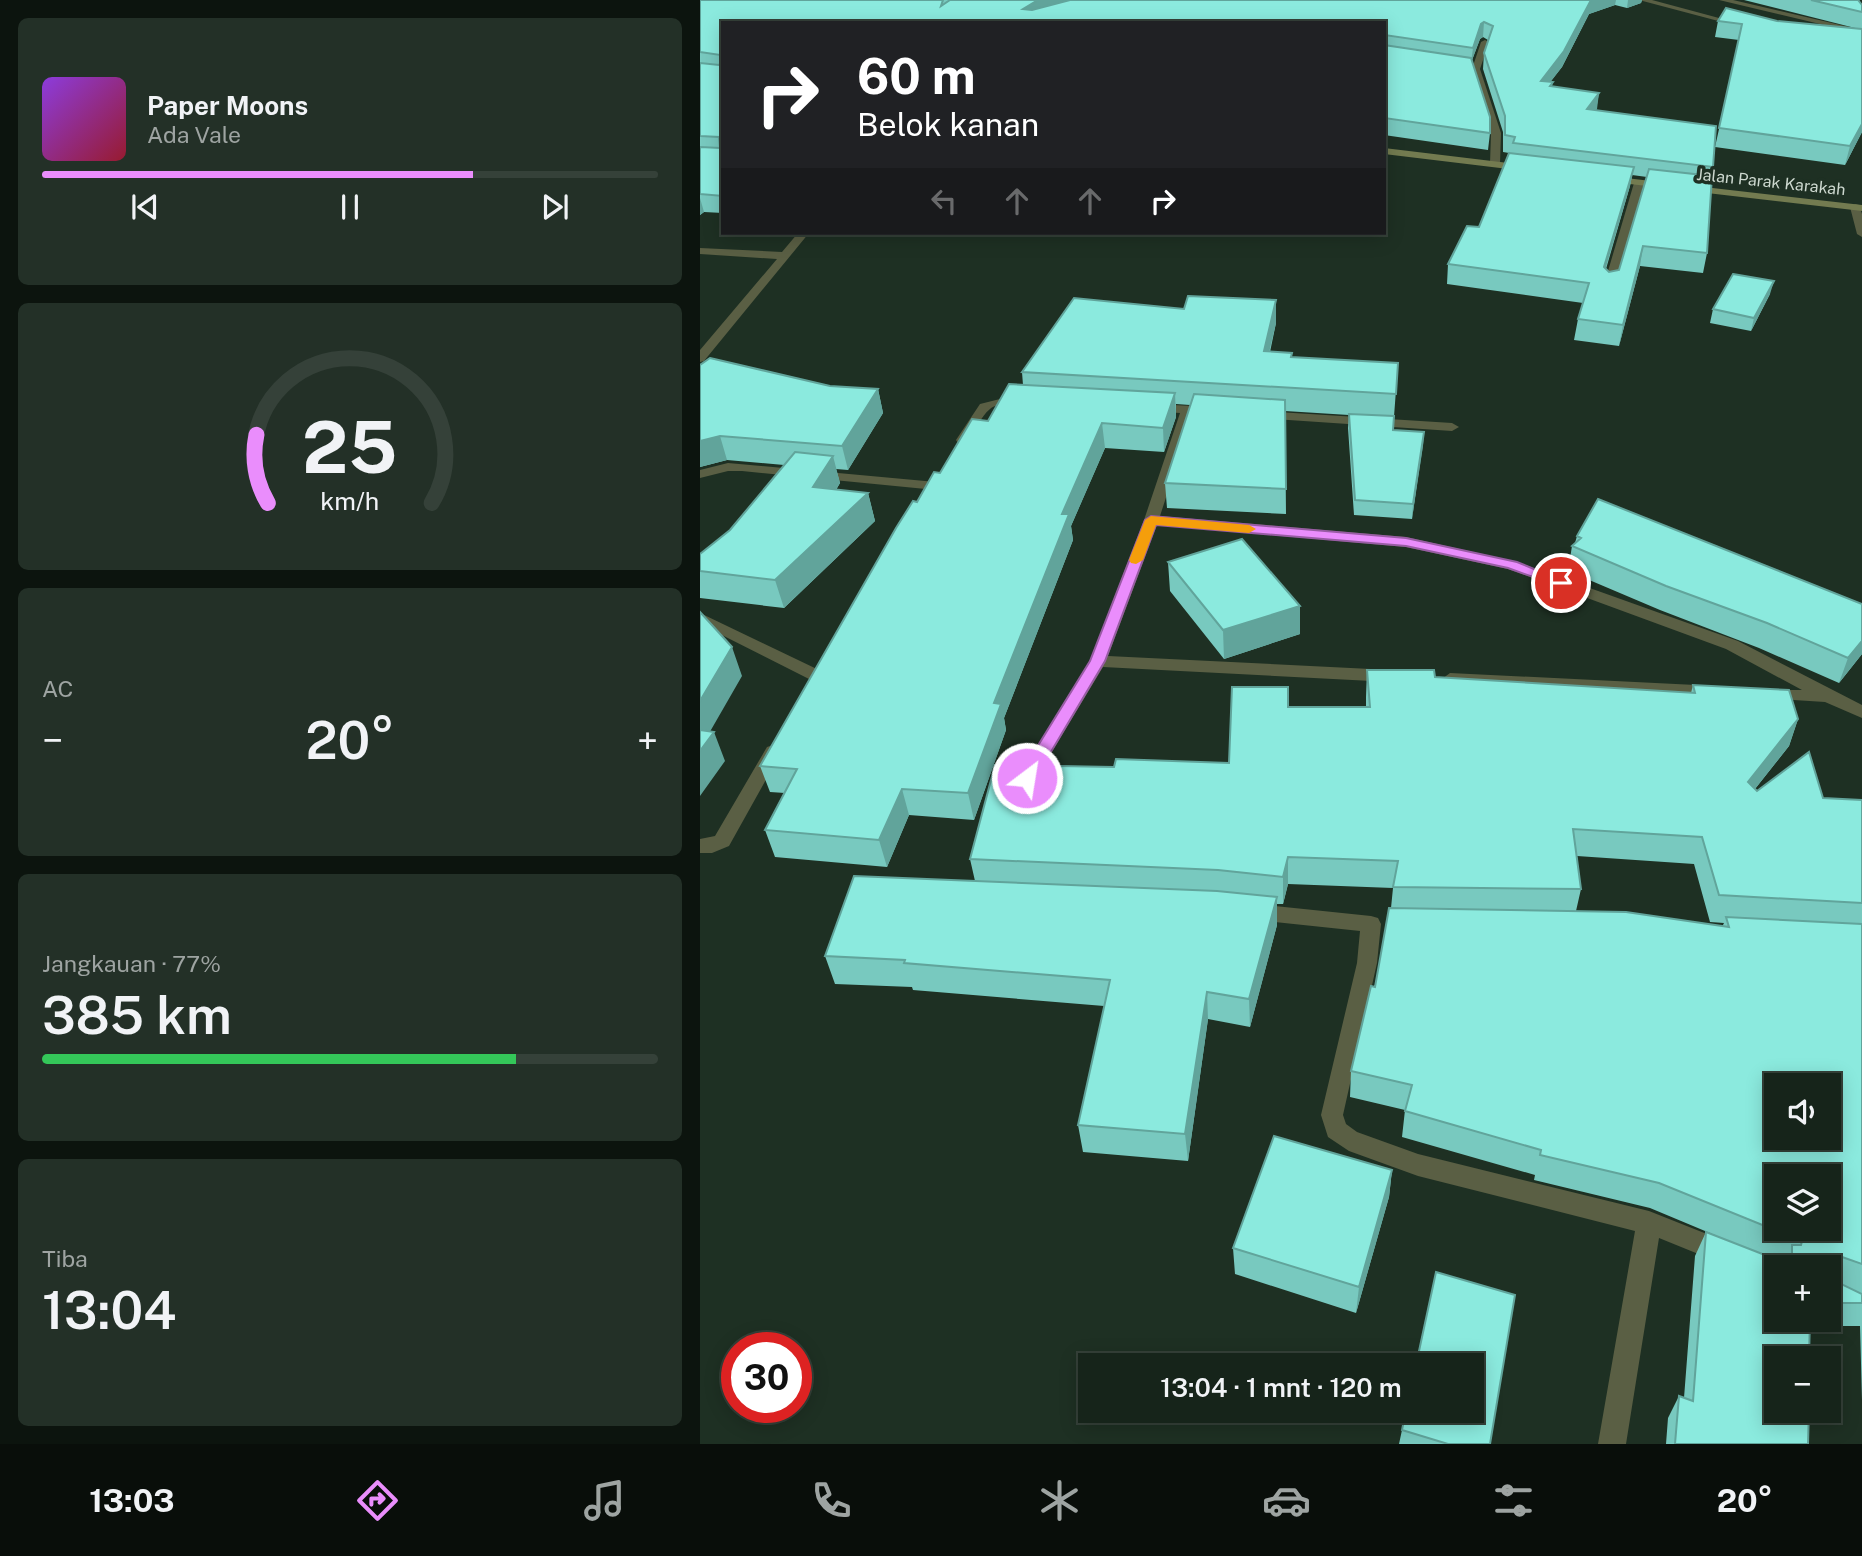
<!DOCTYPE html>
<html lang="id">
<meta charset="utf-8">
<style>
:root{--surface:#16241a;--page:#233027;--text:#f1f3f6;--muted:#9ea4a2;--line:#354139;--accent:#ea8dfc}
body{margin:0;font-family:"Public Sans",sans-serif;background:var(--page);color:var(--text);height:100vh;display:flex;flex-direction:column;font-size:26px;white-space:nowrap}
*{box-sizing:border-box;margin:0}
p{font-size:23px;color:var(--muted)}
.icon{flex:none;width:38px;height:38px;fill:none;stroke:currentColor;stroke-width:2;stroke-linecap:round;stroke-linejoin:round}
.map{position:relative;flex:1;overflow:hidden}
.drawer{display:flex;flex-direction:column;gap:18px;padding:18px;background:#0c140e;width:700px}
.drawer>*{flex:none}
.top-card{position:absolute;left:21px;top:21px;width:665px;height:214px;border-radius:0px;box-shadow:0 4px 18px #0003,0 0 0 2px var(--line);background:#202124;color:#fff;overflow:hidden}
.controls{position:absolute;left:1064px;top:1073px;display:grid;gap:14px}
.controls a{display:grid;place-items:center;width:77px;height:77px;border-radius:0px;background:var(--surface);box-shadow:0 4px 18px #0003,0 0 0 2px var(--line);font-size:35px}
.speed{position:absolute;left:21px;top:1332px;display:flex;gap:14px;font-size:35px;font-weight:700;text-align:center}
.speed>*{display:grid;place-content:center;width:91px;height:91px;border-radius:50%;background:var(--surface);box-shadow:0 4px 18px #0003,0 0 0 2px var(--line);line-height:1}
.speed .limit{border:10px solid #d22;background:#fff;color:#111}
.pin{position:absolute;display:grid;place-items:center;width:60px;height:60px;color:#fff;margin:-30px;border:4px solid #fff;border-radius:50%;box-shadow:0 2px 7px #0007}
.me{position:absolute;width:77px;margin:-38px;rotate:31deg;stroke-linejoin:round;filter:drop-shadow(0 0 5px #0008)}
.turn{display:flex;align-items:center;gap:24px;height:147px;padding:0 21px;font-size:32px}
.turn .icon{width:91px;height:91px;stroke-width:2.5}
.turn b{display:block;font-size:49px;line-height:60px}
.lanes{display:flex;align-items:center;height:66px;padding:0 21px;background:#0003;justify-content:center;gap:35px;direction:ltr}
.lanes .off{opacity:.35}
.big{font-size:52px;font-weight:600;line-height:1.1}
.drawer .card{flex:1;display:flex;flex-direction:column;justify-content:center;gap:10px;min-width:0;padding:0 24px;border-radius:10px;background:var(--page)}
.drawer .dial{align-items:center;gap:0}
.dial svg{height:182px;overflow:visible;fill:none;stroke:var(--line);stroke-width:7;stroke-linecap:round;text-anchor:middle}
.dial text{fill:var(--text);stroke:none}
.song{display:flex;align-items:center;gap:21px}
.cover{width:84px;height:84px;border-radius:10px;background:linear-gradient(135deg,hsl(270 70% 55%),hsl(350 70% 35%))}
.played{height:7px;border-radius:4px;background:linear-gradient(90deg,var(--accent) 70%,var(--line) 70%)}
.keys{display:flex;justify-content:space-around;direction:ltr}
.heat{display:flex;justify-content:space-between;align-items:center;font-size:38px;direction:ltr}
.charge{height:10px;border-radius:5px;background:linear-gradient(90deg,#34c759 77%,var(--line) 0)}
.trip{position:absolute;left:378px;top:1353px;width:406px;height:70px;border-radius:0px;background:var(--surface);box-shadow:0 4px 18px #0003,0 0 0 2px var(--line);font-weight:600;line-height:70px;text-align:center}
.tabs{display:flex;height:112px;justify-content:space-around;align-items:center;background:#090e0a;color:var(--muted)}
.tabs .icon{width:49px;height:49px}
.tabs .active{color:var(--accent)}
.tabs b{font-size:32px;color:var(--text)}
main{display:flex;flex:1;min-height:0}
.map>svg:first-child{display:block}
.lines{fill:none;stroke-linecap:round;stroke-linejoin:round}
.street{fill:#5a5f44;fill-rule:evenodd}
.secondary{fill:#737b50;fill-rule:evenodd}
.wall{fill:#78c9bf;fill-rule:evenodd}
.shaded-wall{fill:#61a49b}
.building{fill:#8beade;stroke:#61a49b;stroke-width:2;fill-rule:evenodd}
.route{fill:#ea8dfc;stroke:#985ca4;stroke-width:2}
.slow{fill:#f59e0b}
.labels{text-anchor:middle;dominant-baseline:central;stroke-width:7;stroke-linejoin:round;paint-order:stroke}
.far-street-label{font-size:16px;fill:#cdd8cf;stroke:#1e3023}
</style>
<main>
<section class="drawer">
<div class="card">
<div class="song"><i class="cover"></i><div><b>Paper Moons</b><p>Ada Vale</p></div></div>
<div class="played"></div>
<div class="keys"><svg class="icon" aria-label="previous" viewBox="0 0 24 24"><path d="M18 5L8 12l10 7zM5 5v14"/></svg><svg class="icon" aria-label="pause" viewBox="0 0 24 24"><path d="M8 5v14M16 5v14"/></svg><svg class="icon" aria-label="next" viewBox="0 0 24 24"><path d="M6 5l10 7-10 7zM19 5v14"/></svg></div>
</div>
<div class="card dial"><svg viewBox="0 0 100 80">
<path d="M14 69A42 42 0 1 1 86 69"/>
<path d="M14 69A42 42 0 0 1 9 39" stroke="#ea8dfc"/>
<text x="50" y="56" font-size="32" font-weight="700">25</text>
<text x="50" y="72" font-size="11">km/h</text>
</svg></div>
<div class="card"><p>AC</p>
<div class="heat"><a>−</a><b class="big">20°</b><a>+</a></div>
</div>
<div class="card"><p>Jangkauan · 77%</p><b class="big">385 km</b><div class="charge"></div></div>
<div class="card"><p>Tiba</p><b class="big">13:04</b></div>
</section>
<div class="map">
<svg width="1162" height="1444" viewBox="0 0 1162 1444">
<rect width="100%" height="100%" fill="#1e3023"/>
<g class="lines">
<path class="street" d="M939,0H952L1045,25L1041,27Z
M1019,0H1033L1162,30V34Z
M785,40L789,42L780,69L801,133L800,164L795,167L790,164L791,133L772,71L749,65L753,62L773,66L781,42Z
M939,180L944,183L915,288L905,290L903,288L934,183Z
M1155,204L1159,205L1162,214V237L1157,234L1150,207Z
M98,233H109L4,361L0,362V350L77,259L0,254V248L82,252Z
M308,397H322L329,401C318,409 302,400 290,409C280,417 275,432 268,443H258L256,440L280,404Z
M455,404L511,407L518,411L511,415L493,414L460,516L706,537L817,562L1038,641L1162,705V718L1125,702L1062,698L1059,694L1062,690H1102L1026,649L808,569L706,547L457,525L408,656L691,670L699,676L691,682L403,667L333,783H321L318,778L390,661L444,520L480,413L450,411L448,408Z
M563,411L752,423L759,427L752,431L558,418L556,415Z
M28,463L236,482L243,486L236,490L42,471H28L0,478V470Z
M0,613L121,671L123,675L115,681L109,679L0,624Z
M750,673L1016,686L1025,692L1016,698L744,683L742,679Z
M73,745L79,747L82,751L29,846L12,853H0V839L15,836L67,747Z
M556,904L671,916L678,918L681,924L677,963L643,1115L646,1124L657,1132L718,1154L949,1211L1032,1244L1035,1252L1032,1260L1023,1264L959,1238L926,1444H898L935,1231L718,1176L649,1151L628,1137L621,1115L657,963L660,931L556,920L549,918L546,912L549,906Z"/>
<path class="secondary" d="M684,148L825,165L830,168L825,171L684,154Z
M908,176L1162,205V211L904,181L903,179Z"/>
</g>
<path class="wall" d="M0,0H942L941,3L927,8L915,5L889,14L862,67L850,82H853L852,86L899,93L896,110L1013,167L1011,176L1007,253L1003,273L940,266L919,346L874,340L878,319L883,303L747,284L748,264L779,227L809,153L803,152V132L783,69L784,53L788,40L783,37L780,39L772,60L790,133L788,150L684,135V23H23V213L4,212L0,215ZM932,175L947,177L919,270L909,272L906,269L930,186Z
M1044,0H1159L1162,5V132L1145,165L1015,147L1039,40L1015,37L1018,21H1077L1155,28Z
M1070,294L1051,331L1010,323L1013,309Z
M576,323L570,352L592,353V357L698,363L693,430L724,432L712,519L654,515L648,428L649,415L585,411L586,514L467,508L465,483L490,405L476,404V417L464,452L405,448L371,526L373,540L304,718L306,730L274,820L209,815L187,867L75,857L65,830L85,793L70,792L60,766L217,502L240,473L288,421L323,385L322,372Z
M0,365L130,386L178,389L183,413L148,470L136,469L140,483L136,490L168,493L175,521L84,608L0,598V554L30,530L84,465L27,460L0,467Z
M877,536L1162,654L1139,683L1059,648L960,610L868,571L872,546L875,543Z
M468,562L600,606V634L524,659L470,591Z
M667,670L735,677L991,693L993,685L1098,719L1089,746L1055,789L1057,791L1123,798L1162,800V1400L1160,1326H1110L1108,1444H966L968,1418L979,1396L984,1398L995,1256L1006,1232L1017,1236L950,1208L834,1180L835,1175L702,1137L705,1110L650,1097L651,1071L675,987L691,908L693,888L588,884L583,904H577V925L550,1027L508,1019L488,1161L383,1152L378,1125L404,1006L213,990L212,987L135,984L125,956L275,881L270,859L414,767L529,763L588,707H666V697ZM877,856L994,864L1010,922L1024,923L1022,927L876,911L881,889ZM1129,1267V1320H1076Z
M692,1170L689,1197L656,1313L535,1274L533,1248Z
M702,1430L790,1444H699Z"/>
<path class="shaded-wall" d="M338,0H388L326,23L323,9Z
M891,0H916L915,5L889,14L862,67L839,97L841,81Z
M928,0H942L941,3L927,8Z
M784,22L783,37L780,39L771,63L773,48L781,24Z
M899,93L897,109L884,126L887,109Z
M1162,124V132L1145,165L1150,146Z
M934,167L930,186L900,287L904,267Z
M0,198L4,212L0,215Z
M943,246L940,266L919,346L923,325Z
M1074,281L1070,294L1051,331L1054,318Z
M576,300V323L564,374V351Z
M178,389L183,413L148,470L142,446Z
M475,393L476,417L464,452L463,428Z
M402,423L405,448L371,526L373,540L304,718L306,730L274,820L268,793L294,703L362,514Z
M724,432L723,446L712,519L713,504Z
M20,436L27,460L0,467V441Z
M133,456L140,483L120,515L113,487Z
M168,493L175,521L84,608L75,580Z
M600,606V634L524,659L523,630Z
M1162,641V654L1139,683L1148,658Z
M32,647L42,676L0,749V701Z
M1098,719L1089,746L1039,809L1048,782Z
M14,732L25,761L0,796V751Z
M202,789L209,815L187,867L179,840Z
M588,857V884L583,904V877Z
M577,897V925L550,1027L549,999Z
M507,992L508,1019L488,1161L485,1134Z
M692,1170L689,1197L656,1313L659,1287Z"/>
<path class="building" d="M0,0H243L241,6L250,0H338L323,9L332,10L370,0H891L864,51L841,81L853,82L850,86L899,93L887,109L1016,126L1013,167L813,143L815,137L805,135V116L784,53L793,26L784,22L781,24L773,48L685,35L684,37V23H23V196L0,194V147L20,148L19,137L0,136V63L19,65L21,62V55L0,52Z
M1111,0H1158L1162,5V12Z
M1026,8L1077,21L1162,29V124L1150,146L1019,128L1042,24L1018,21Z
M684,45L771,58L790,117V133L684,118Z
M809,153L934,167L904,267L909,272L919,270L949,169L1012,176L1007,253L943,246L923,325L878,319L889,283L748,264L767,226L779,227Z
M1033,274L1074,281L1054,318L1013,309Z
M488,296L576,300L564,351L592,353L591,357L698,363L696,394L322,372L374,298L484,309Z
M10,358L130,386L178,389L142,446L20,436L0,441V365Z
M309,384L475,393L463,428L402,423L362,514H369L294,703L301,704L268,793L202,789L179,840L65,830L97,769L60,766L196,528L213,501L217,502L234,472L240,473L272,419L288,421Z
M494,394L585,400L586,489L465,483Z
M649,414L694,416L693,430L724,432L713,504L655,500Z
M95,452L133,456L113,487L168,493L75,580L0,571V554L30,530Z
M898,499L1162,604V641L1148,658L1067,623L966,586L872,546L881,538L877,536Z
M542,539L600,606L523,630L468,562Z
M0,612L32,647L0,701Z
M667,670H734L735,677L995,693L993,685L1089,690L1098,719L1048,782L1057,791L1109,752L1123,798L1162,800V903L1019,895L1002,837L873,829L881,889L693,887L698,861L588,857L583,877L518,870L270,859L295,765L414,767L416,759L529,763L532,687H588V707H670Z
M0,730L14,732L0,751Z
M154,876L517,891L577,897L549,999L507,992L485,1134L378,1125L410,980L204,963L205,960L125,956Z
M689,908L926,912L1029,927L1026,917L1162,924V1264L1142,1257L1141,1284L1162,1294V1303H1129V1267H1076V1320H1110L1109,1358H1076V1410H1109L1108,1444H975L979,1396L993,1401L1006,1232L1088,1264L1092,1262V1245H1101L1102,1241L959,1183L840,1155L841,1150L705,1111L712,1085L651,1071L671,986L675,987ZM1076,1085H1129V1138H1076ZM1076,1176H1129V1228H1076Z
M574,1136L692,1170L659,1287L533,1248Z
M736,1272L815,1295L790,1444H748L702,1430L706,1410H772V1365H716Z"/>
<path class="route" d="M451,516L706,538L817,562L868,583L861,587L808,568L706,546L456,525L405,661L333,782H321L318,778L390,661L445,520Z"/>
<path class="slow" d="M451,516L549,525L556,529L549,533L456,525L443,560L436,564L431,563L429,560L445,520Z"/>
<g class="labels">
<g class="far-street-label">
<text transform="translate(1071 182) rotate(6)">Jalan Parak Karakah</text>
</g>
</g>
</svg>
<div class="controls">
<a><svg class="icon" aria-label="sound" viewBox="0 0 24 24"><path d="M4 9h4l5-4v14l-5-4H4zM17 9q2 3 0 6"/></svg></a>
<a><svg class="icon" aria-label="layers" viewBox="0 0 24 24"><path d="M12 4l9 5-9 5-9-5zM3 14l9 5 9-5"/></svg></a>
<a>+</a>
<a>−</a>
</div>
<div class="speed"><div class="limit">30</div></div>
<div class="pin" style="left:861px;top:583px;background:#d93025"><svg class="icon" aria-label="arrive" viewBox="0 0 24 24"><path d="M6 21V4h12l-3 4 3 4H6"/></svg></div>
<svg class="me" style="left:327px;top:778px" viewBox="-20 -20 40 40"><circle r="17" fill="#ea8dfc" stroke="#fff" stroke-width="3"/><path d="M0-11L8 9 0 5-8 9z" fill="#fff"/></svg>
<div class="trip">13:04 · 1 mnt · 120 m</div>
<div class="top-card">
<div class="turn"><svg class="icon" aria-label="right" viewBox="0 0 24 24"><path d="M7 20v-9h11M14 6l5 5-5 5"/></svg><div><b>60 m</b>Belok kanan</div></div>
<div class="lanes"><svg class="icon off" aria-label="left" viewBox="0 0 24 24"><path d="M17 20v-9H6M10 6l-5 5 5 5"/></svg><svg class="icon off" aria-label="ahead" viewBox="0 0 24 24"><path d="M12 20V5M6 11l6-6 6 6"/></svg><svg class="icon off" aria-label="ahead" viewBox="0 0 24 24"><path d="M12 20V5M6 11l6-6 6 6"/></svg><svg class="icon" aria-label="right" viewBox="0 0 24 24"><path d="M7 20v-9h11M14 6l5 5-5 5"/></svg></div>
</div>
</div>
</main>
<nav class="tabs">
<b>13:03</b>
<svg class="icon active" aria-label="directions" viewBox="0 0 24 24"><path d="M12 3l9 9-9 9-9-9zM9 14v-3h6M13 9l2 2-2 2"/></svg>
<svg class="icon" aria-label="music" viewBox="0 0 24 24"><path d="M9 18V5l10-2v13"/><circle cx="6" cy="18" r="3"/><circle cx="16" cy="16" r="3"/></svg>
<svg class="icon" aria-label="phone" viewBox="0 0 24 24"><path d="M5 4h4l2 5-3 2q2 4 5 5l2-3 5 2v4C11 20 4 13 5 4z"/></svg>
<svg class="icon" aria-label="climate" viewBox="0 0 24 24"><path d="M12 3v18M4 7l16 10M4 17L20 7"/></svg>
<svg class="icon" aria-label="car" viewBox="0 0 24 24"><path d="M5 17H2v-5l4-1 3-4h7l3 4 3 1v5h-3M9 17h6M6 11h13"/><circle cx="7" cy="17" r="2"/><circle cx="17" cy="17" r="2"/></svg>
<svg class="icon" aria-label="filters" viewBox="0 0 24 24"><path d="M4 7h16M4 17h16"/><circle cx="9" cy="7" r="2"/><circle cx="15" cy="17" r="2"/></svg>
<b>20°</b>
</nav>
